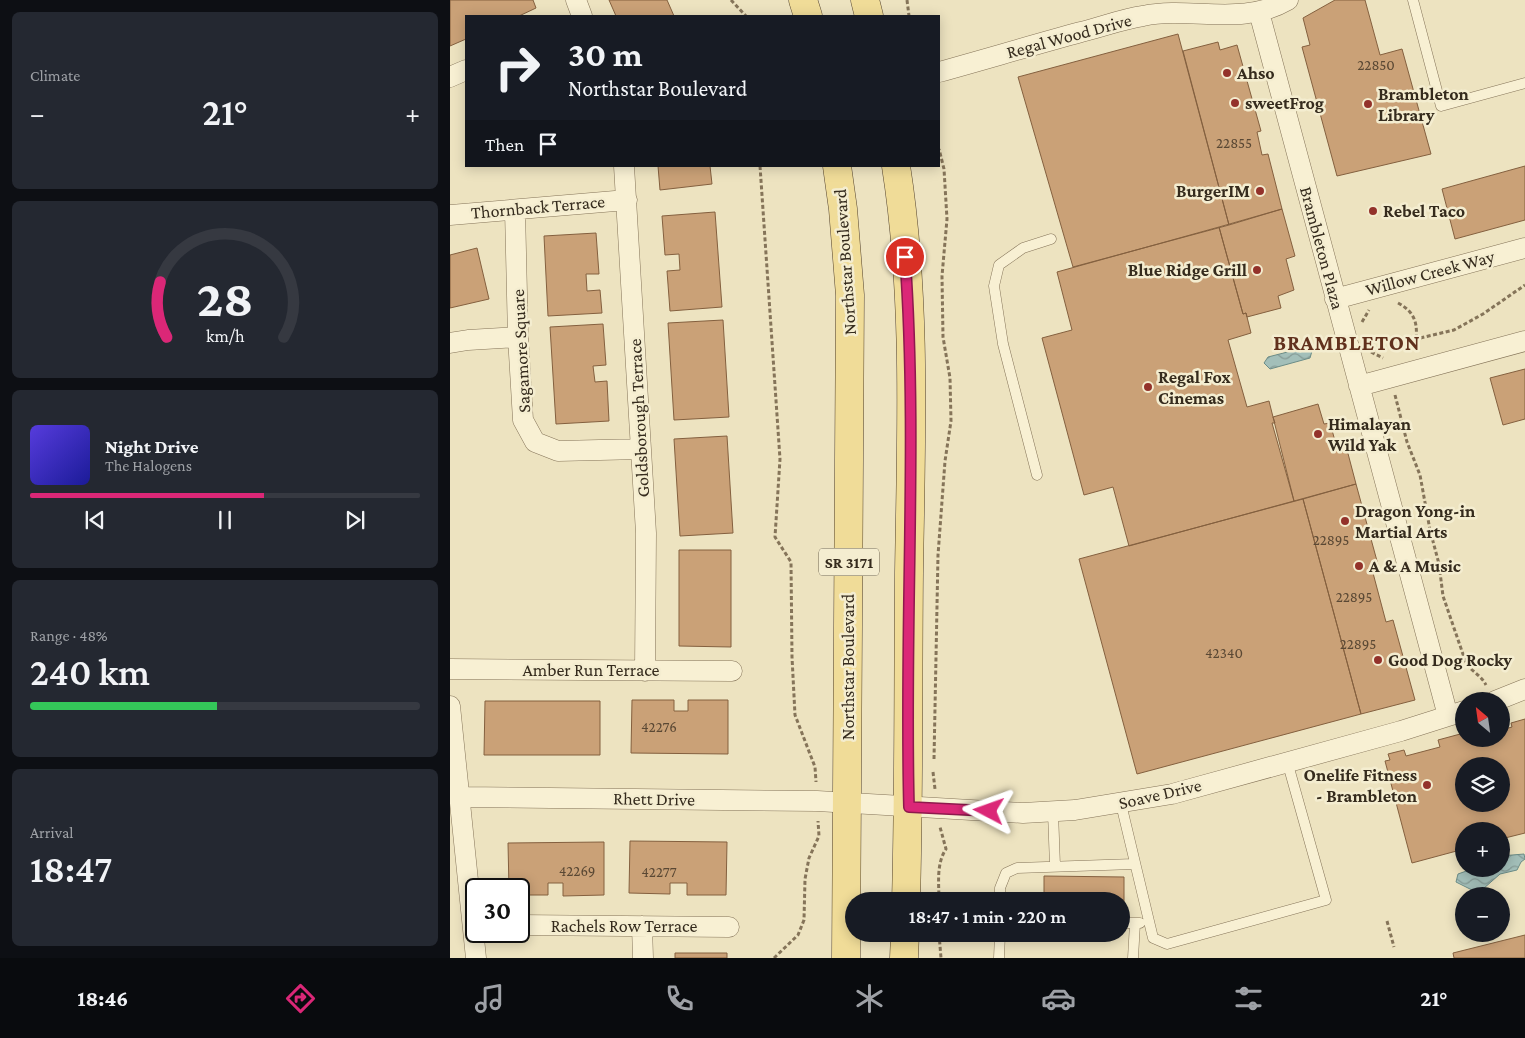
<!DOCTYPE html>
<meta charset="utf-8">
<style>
:root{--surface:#171b24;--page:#242831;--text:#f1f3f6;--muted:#9ea1a6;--line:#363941;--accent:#db2777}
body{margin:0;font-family:"Crimson Pro",serif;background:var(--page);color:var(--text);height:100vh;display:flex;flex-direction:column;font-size:19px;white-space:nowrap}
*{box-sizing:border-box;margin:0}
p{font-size:16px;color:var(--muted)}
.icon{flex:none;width:28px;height:28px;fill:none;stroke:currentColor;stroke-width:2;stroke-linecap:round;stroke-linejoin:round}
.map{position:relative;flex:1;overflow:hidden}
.side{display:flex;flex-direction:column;gap:12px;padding:12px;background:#0d0f14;width:450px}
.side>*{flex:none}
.hud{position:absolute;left:15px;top:15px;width:475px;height:152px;border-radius:0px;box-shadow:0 2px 12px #0003;background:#171b24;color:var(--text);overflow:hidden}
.needle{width:32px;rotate:331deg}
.tools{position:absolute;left:1005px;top:692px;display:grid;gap:10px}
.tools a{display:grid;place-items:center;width:55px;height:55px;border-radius:50%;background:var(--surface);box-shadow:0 2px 12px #0003;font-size:25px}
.speed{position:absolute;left:15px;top:878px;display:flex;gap:10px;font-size:25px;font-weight:700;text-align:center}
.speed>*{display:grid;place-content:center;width:65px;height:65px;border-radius:50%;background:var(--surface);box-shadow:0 2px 12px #0003;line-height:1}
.speed .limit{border:2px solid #111;border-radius:8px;background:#fff;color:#111}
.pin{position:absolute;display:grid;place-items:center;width:42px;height:42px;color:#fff;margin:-21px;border:2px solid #fff;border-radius:50%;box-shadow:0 1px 5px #0007}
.me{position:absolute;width:55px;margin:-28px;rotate:274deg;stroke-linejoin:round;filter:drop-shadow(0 0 4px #0008)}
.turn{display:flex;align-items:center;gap:18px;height:105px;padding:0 20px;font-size:22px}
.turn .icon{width:65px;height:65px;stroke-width:2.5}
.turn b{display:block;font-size:35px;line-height:42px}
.then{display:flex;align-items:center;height:48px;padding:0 20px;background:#0003;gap:10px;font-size:19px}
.big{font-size:38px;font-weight:600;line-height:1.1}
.side .card{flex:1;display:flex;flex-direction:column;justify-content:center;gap:8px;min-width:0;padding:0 18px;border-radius:8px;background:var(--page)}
.side .dial{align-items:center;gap:0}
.dial svg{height:130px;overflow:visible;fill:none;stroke:var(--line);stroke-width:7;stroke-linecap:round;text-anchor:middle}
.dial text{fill:var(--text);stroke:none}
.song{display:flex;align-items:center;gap:15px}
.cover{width:60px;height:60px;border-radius:8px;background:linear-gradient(135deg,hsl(250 70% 55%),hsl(240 70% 35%))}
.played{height:5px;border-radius:2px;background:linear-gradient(90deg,var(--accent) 60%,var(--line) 60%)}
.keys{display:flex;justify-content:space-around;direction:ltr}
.heat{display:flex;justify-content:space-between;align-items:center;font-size:28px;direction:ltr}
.charge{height:8px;border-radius:4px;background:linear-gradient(90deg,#34c759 48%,var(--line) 0)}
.trip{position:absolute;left:395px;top:892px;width:285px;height:50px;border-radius:25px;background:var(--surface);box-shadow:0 2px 12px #0003;font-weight:600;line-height:50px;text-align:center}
.menu{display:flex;height:80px;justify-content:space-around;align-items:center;background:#090b0e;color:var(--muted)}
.menu .icon{width:35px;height:35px}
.menu .current{color:var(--accent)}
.menu b{font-size:22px;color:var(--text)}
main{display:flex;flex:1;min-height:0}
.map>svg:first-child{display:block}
.water{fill:url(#water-waves);stroke:#6b8c87}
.building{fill:#caa177;stroke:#84603f;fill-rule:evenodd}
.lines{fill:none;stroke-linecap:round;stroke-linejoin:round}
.service-casing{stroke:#857459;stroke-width:11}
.minor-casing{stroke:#857459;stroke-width:21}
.primary-casing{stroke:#53422d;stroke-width:29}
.path{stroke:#857459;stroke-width:3;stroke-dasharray:4 2.5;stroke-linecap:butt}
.service{stroke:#f8f0d3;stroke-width:10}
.minor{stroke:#f8f0d3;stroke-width:20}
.primary{stroke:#f0dc98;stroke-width:28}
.route-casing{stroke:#8e194d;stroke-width:12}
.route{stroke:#db2777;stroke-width:9}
.poi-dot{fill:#93322a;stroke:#f4edd0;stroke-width:2}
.labels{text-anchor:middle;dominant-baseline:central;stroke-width:5;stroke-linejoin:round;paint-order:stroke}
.number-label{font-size:15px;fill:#5a4834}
.shield{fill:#f4edd0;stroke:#6e6553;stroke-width:1}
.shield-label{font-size:16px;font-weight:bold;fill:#352b1d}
.street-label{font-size:18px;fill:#352b1d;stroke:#f4edd0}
.poi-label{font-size:18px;font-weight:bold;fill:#352b1d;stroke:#f4edd0;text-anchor:start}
.district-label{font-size:22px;font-weight:bold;letter-spacing:1px;fill:#61311d;stroke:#f4edd0}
</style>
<main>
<section class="side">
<div class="card"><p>Climate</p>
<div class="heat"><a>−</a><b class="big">21°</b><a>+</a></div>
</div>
<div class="card dial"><svg viewBox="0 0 100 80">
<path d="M14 69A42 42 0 1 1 86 69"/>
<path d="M14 69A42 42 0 0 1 10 35" stroke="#db2777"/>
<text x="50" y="56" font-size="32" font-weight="700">28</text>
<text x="50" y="72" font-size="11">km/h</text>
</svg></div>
<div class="card">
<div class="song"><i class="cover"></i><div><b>Night Drive</b><p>The Halogens</p></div></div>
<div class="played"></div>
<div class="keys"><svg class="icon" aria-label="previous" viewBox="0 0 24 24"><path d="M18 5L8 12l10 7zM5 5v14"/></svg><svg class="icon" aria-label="pause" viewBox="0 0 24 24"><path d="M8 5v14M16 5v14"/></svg><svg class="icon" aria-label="next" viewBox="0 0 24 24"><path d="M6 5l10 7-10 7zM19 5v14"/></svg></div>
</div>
<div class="card"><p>Range · 48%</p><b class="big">240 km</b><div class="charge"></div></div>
<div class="card"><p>Arrival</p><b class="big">18:47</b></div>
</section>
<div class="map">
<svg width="1075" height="958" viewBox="0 0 1075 958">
<defs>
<pattern id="water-waves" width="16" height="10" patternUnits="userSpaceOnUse" patternTransform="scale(1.25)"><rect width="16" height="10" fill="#a3bfb9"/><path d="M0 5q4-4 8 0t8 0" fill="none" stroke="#869b96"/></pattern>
</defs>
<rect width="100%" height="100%" fill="#ede3c0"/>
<path class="water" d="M857,347L862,351L860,358L820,369L814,363L818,357Z
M1074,854L1075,859L1071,862L1067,870L1050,874L1033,889L1026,892L1006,882L1008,874L1022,869H1051V856Z"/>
<path class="building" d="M0,0H83L86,8L69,16H16V39L0,46Z
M159,0H217L224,16H166Z
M885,0H915L930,55L952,49L981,154L887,176L852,47L860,45L853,18Z
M728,34L779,225L623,267L568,77Z
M768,42L770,50L787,45L811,131L807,132L812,155L818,154L832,209L779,225L733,51Z
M208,166H260L262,184L210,190Z
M1075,166V220L1005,239L992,189Z
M832,209L845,256L836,259L844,290L828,296L831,308L797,317L796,313L793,314L769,227Z
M265,212L272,307L220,311L217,271L230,270L229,254L215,255L212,216Z
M769,227L793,314L796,313L801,333L778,340L797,407L819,401L844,501L679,546L663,487L634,495L592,338L622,330L607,272Z
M146,233L149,274H136L137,291L150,290L152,313L98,316L94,236Z
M27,248L39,299L0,308V255Z
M273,320L279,417L224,420L218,323Z
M153,324L156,365L143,366L145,382L157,381L159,421L106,424L100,327Z
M1075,369V419L1053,425L1040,378Z
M868,404L874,424L880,423L887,448L896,446L906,484L844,501L822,423H825L823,417Z
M277,436L283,533L230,536L224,439Z
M906,484L930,572L923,573L936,622L943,620L965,700L911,714L853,499Z
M853,499L911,714L687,774L629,559Z
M229,550H281V647L229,646Z
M182,700H224V711H238V700H278V754L181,753Z
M35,701H150V755H34Z
M1075,719V833L1051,839V831H1014V849L962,863L935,761L940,760L938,754L954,750L956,756L990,747L988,740L1014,733V739H1051V730L1062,727L1061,723ZM1014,766H1051V804H1014Z
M180,841L277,842L276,895H237V883H220V894L179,893Z
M154,842V895L113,896V883H98V895H69V889H59L58,843Z
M594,876L674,877V910H671V901H594Z
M1075,935V958H1004L1003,953Z
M225,953H277V958H225Z"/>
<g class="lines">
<g class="service-casing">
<path id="service" d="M963,0L991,106L1075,83
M587,475L553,344L544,286L549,265L573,248L601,239
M671,804L703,938L717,944L876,900L837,761
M603,812L605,866
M550,901V888L556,873L567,868L684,864
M671,923H690
M549,958L550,934
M683,958L685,923"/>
</g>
<g class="minor-casing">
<path id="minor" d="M126,0L132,16
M809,12L998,716
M489,72C536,59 583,45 631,32C652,27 672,19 693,16C742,6 792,27 838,0
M0,77L16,70
M174,166L196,533L195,671
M65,210L68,337L73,420L85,442L108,451L191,449
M0,215L177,200
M885,299L1075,248
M0,343L18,340L68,337
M909,386L1075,341
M0,669L282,671
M1045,701L1075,689
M0,706L26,958
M11,797L367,801L573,813L625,810L722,794L951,731L1014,711
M69,925L279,927
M192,926L193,958"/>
</g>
<g class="primary-casing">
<path id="primary" d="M353,0L358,16
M415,0L419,16
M387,166L393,209L400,295L396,958
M446,166C467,300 461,438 459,573C458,683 459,792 456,901
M454,958L455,934"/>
</g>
<path class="path" d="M281,0L296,16
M457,0L459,16
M310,166L330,459L325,537L341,562L342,657L345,715L365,767L366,782
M948,303C963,311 968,321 966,339
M912,322L919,310
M957,351L966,339L1004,330L1033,314L1075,285
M921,352L933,358
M945,395L957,442L970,475L980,530L989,564L993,596L1016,663C1022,672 1031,675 1036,685
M484,759L488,555L495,461L501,421L500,378L493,337L492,276L497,219L494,169L489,149
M483,772L485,789
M489,901C489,884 486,864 496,849L490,827
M937,921L944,947
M489,934L491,958
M324,958L348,935L354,920L355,879L359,858L369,836L368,821"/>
<use href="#service" class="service"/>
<use href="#minor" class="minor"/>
<use href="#primary" class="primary"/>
</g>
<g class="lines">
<g class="route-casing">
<path id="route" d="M455,257C468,440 454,624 459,807L539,811"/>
</g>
<use href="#route" class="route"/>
</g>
<g class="poi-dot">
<circle cx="777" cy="73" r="5"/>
<circle cx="785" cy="103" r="5"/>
<circle cx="918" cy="104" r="5"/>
<circle cx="810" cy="191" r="5"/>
<circle cx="923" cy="211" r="5"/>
<circle cx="807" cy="270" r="5"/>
<circle cx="698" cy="387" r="5"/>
<circle cx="868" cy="434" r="5"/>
<circle cx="895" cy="521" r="5"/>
<circle cx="909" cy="566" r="5"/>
<circle cx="928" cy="660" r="5"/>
<circle cx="977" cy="785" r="5"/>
</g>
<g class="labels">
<g class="number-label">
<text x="926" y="65">22850</text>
<text x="784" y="143">22855</text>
<text x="881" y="540">22895</text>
<text x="904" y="597">22895</text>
<text x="908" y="644">22895</text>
<text x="774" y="653">42340</text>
<text x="209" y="727">42276</text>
<text x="127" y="871">42269</text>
<text x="209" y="872">42277</text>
</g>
<rect class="shield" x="369" y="548.5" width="60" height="27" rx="4"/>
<g class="shield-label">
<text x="399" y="562">SR 3171</text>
</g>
<g class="street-label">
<text transform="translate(619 36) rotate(-15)">Regal Wood Drive</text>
<text transform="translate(88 207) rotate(-5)">Thornback Terrace</text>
<text transform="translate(872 248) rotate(75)">Brambleton Plaza</text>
<text transform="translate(395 262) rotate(-94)">Northstar Boulevard</text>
<text transform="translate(980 273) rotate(-15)">Willow Creek Way</text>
<text transform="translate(71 351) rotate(-93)">Sagamore Square</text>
<text transform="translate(189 418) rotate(-93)">Goldsborough Terrace</text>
<text transform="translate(398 667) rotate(-90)">Northstar Boulevard</text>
<text x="141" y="670">Amber Run Terrace</text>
<text transform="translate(710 794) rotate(-13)">Soave Drive</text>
<text transform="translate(204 799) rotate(1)">Rhett Drive</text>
<text x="174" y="926">Rachels Row Terrace</text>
</g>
<g class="poi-label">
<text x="787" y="73">Ahso</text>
<text x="928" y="94">Brambleton<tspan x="928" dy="21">Library</tspan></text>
<text x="795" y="103">sweetFrog</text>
<text x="800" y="191" text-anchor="end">BurgerIM</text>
<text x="933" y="211">Rebel Taco</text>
<text x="797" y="270" text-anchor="end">Blue Ridge Grill</text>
<text x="708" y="377">Regal Fox<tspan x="708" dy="21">Cinemas</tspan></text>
<text x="878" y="424">Himalayan<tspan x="878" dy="21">Wild Yak</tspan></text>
<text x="905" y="511">Dragon Yong-in<tspan x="905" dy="21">Martial Arts</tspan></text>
<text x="919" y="566">A &amp; A Music</text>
<text x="938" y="660">Good Dog Rocky</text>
<text x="967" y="775" text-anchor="end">Onelife Fitness<tspan x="967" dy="21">- Brambleton</tspan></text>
</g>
<g class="district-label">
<text x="897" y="342">BRAMBLETON</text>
</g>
</g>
</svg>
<div class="tools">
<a><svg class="needle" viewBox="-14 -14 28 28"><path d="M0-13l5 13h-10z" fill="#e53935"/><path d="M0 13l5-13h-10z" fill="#9ea1a6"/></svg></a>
<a><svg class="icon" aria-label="layers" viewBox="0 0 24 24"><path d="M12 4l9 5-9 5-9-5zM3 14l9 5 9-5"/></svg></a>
<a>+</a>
<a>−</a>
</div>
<div class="speed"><div class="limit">30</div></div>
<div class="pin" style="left:455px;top:257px;background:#d93025"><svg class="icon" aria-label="arrive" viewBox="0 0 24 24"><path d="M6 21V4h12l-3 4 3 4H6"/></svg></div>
<svg class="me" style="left:539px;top:811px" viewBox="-20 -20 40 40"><path d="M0-17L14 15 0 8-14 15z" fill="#db2777" stroke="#fff" stroke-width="4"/></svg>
<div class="trip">18:47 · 1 min · 220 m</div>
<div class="hud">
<div class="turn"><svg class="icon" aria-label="right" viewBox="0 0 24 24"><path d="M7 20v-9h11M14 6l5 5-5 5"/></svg><div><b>30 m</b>Northstar Boulevard</div></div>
<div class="then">Then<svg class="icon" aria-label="arrive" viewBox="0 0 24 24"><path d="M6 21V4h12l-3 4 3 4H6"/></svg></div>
</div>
</div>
</main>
<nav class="menu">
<b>18:46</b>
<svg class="icon current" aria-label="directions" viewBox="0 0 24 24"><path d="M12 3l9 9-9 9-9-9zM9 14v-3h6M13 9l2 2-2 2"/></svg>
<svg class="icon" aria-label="music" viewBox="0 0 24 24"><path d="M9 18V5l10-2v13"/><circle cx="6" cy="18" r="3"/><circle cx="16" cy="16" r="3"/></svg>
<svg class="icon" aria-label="phone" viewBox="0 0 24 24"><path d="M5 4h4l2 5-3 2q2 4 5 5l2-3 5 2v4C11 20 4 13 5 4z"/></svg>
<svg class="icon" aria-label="climate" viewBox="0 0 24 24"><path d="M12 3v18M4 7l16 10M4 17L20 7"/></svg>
<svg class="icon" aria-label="car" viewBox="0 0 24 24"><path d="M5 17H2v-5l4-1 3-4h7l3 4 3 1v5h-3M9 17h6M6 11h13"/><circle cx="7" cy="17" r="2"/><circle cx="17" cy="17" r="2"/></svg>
<svg class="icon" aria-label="filters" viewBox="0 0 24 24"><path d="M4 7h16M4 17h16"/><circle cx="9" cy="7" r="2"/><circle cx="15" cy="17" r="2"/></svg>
<b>21°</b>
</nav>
